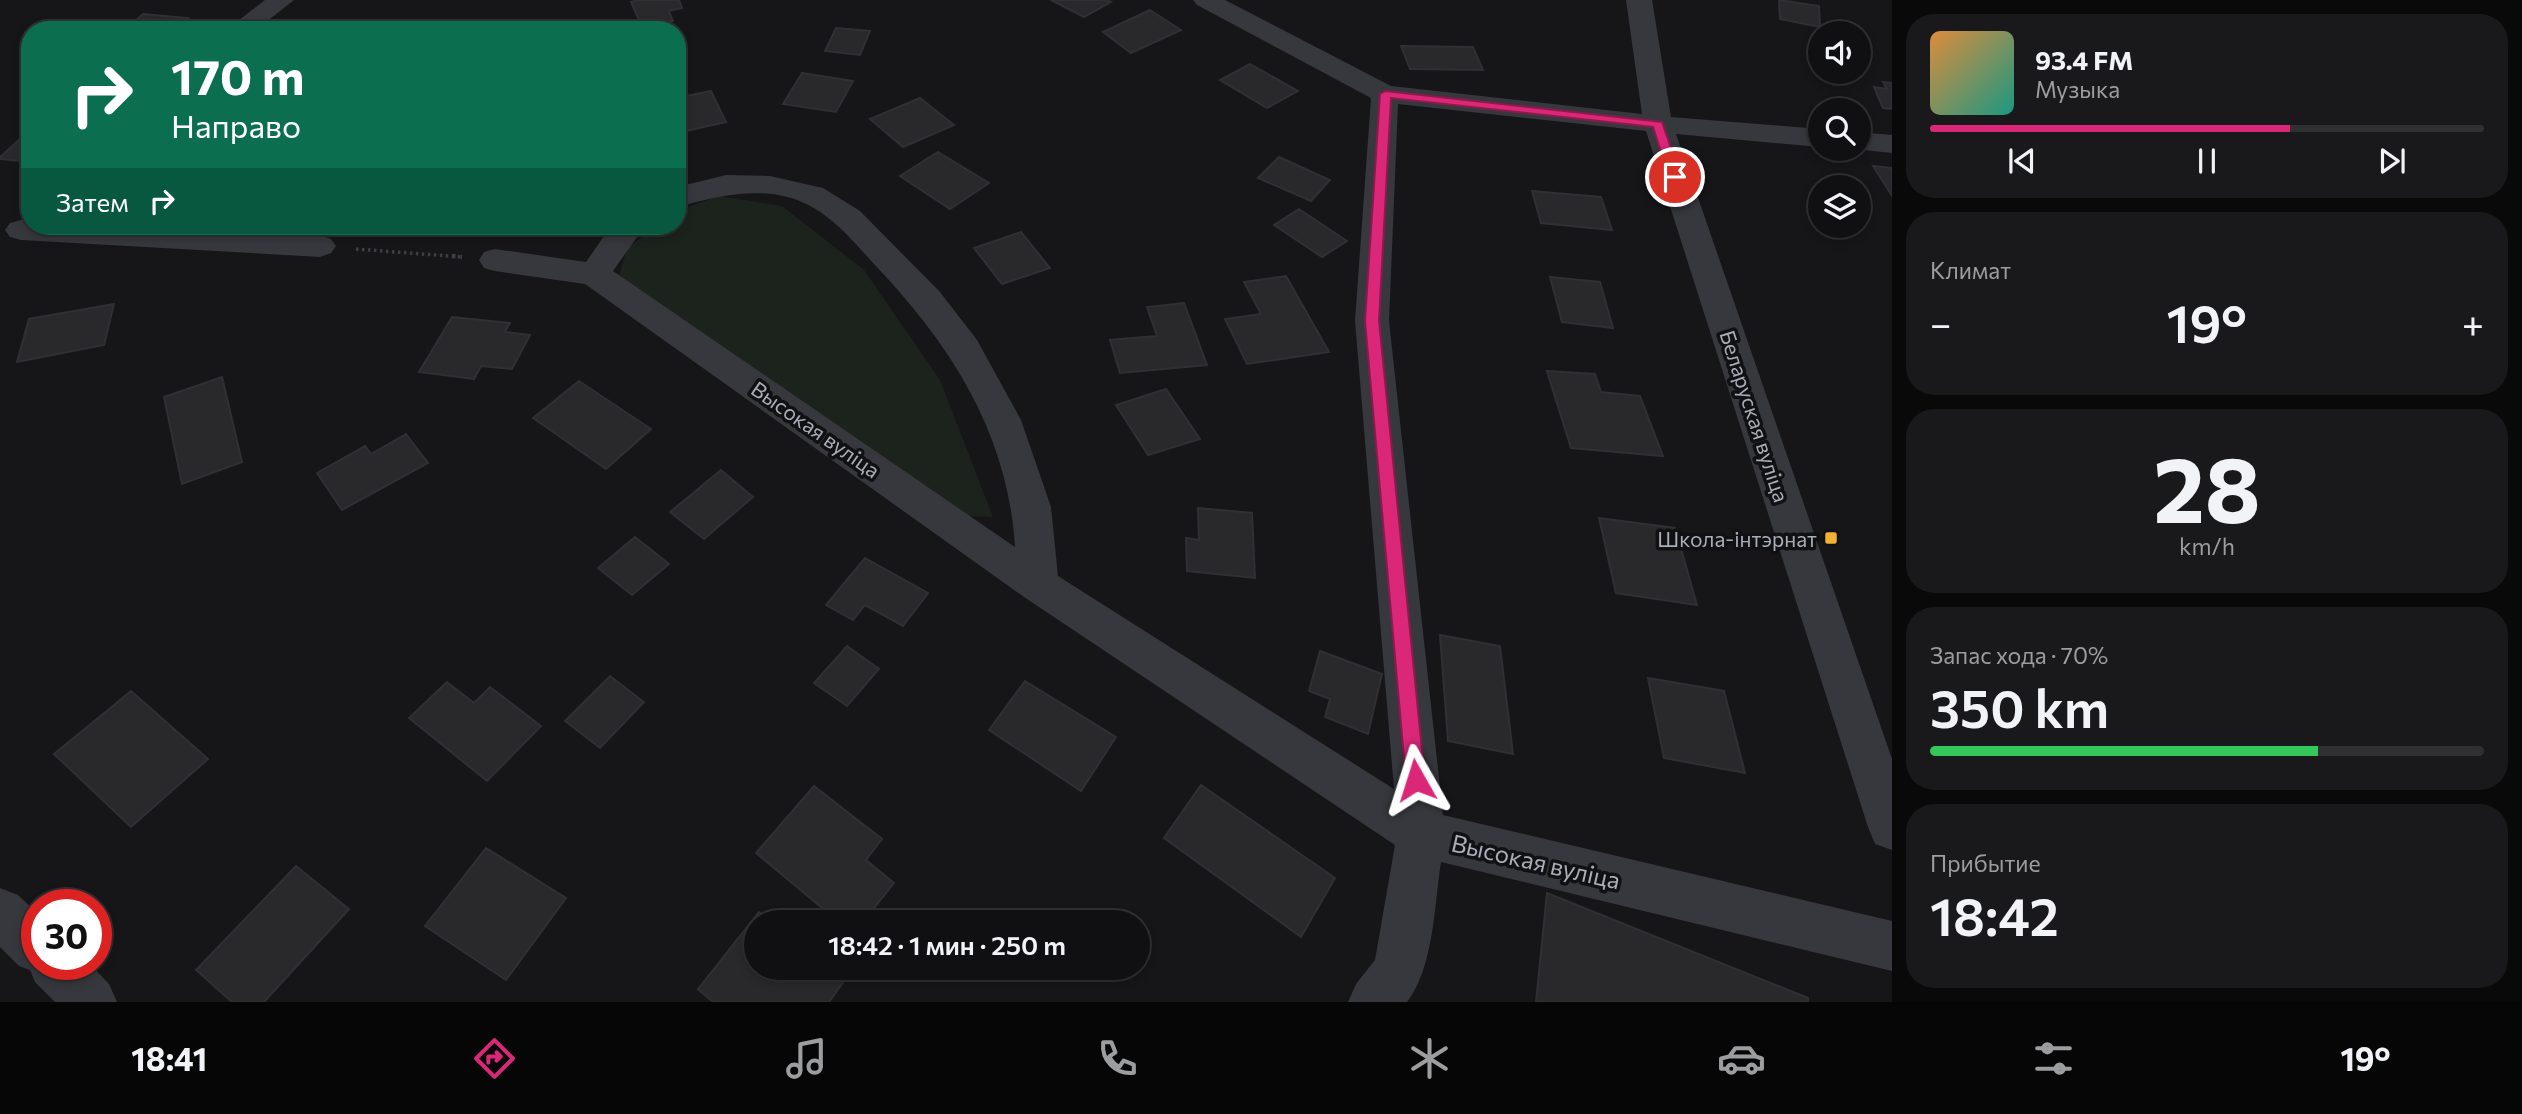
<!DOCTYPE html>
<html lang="ru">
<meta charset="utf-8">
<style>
:root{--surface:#101012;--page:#19191b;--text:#f1f3f6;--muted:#9c9d9f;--line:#303032;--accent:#db2777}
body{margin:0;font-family:Commissioner,sans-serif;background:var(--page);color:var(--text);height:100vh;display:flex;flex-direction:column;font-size:26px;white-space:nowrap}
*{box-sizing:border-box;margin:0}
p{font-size:23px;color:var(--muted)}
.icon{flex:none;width:38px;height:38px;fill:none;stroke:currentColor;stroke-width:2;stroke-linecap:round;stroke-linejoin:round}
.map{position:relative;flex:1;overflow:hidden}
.side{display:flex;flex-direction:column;gap:14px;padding:14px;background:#09090a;width:630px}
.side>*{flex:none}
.banner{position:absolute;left:21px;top:21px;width:665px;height:214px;border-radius:28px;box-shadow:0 4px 10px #0003,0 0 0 2px var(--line);background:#0b6e4f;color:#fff;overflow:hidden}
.buttons{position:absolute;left:1808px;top:21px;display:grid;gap:14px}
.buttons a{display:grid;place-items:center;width:63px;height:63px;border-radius:50%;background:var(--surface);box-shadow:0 4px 10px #0003,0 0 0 2px var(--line);font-size:35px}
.speed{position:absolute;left:21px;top:889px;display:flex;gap:14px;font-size:35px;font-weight:700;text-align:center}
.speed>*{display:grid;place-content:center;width:91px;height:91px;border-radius:50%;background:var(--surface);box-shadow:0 4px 10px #0003,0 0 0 2px var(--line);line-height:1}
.speed .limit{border:10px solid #d22;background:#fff;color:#111}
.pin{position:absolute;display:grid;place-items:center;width:60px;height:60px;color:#fff;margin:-30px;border:4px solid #fff;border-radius:50%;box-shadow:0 2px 7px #0007}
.me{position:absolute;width:77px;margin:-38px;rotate:354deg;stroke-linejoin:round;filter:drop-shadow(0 0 5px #0008)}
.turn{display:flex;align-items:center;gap:24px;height:147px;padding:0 35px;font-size:32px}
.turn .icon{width:91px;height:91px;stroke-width:2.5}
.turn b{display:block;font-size:49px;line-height:60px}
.then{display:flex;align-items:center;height:66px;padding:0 35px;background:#0003;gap:14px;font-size:26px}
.big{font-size:52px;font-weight:600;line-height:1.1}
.side .widget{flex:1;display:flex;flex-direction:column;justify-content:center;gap:10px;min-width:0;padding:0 24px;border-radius:28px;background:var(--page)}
.side .dial{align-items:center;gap:0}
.dial b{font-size:91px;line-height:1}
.song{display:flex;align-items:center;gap:21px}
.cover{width:84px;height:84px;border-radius:10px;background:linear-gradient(135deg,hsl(30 70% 55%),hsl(170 70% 35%))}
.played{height:7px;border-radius:4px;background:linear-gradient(90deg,var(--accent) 65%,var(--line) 65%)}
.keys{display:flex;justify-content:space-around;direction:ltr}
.heat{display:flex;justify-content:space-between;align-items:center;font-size:38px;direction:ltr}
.charge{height:10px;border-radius:5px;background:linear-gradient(90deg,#34c759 70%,var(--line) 0)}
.trip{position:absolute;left:744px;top:910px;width:406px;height:70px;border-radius:35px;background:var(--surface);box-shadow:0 4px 10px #0003,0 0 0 2px var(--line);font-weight:600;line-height:70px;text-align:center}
.menu{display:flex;height:112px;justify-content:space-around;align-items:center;background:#060607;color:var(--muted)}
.menu .icon{width:49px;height:49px}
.menu .active{color:var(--accent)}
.menu b{font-size:32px;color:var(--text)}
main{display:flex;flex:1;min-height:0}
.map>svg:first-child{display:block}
.green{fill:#1c231d}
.building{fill:#29292c;stroke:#303034;stroke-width:2}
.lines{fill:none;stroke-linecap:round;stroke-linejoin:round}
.path-far1{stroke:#3d3f44;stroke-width:3.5;stroke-dasharray:2.5 3.5;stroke-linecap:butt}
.path{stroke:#3d3f44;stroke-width:4.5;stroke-dasharray:3.5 5;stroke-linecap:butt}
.minor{fill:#37383d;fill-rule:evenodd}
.route{fill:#db2777;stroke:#8e194d;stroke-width:2}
.poi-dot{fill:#f2b134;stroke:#111113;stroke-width:2.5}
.labels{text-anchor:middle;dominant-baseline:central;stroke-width:7;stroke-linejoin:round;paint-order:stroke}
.street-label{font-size:21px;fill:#a8adb8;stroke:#111113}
.poi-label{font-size:21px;fill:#a8adb8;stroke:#111113;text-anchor:end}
.near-street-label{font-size:24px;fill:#a8adb8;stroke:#111113}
</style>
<main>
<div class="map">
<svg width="1892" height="1002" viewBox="0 0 1892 1002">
<rect width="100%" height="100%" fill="#161618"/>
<path class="green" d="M719,196L782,206L864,270L940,380L993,517L938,515L613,298L627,248L657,226H677V211Z"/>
<path class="building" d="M639,0H679L682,8L669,11L673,21L642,27L631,2Z
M1051,0H1106L1111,2L1084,17Z
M1779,0L1819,6L1820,27L1780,19Z
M1150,10L1181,30L1131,53L1103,32Z
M143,14L188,18L176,30H125Z
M367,22L369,30H328Z
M836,28L870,31L860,55L825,51Z
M1401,46L1473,47L1483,70L1410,69Z
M1250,64L1298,91L1267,108L1220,80Z
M802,73L853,81L836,112L783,104Z
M1883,82L1892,83V109L1883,108L1874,87L1887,89Z
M711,91L726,122L677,133V98Z
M920,98L954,125L903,147L870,119Z
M30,130V162L0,159V157Z
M938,152L989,183L950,209L900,176Z
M1279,157L1330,180L1311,201L1258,178Z
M1873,166L1892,168V196Z
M1532,191L1601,197L1612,230L1541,223Z
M1299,209L1347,241L1322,257L1274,225Z
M1021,232L1050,268L1002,284L974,248Z
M1286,276L1329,352L1247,364L1225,319L1261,314L1244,282Z
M1550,277L1600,282L1613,328L1562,322Z
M1184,303L1207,365L1120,373L1110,340L1157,336L1147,307Z
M114,304L104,345L17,362L29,319Z
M452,317L510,323L505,332L530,335L512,369L481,366L474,379L419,372Z
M1547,371L1595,374L1601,392L1640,396L1663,456L1571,448Z
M222,377L242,462L182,484L164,397Z
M579,381L651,429L606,469L533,418Z
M1166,389L1200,439L1148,455L1116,405Z
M406,434L428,463L342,510L317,473L365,446L371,454Z
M721,470L753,497L704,539L670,512Z
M1198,508L1252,513L1255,578L1187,571L1186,538L1199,540Z
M1599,518L1675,528L1697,605L1616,593Z
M635,537L669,564L632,595L598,568Z
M865,558L928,593L903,626L865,605L853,620L826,605Z
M1440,635L1500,646L1513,754L1448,741Z
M847,646L879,669L847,706L814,683Z
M1320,651L1382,674L1368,734L1325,717L1330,699L1309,691Z
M610,676L644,702L600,748L565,721Z
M1648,678L1724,691L1745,773L1664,758Z
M1025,681L1116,737L1081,791L989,730Z
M447,682L474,703L490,687L541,726L487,781L409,718Z
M131,691L208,759L131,827L54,754Z
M1201,785L1335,878L1301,937L1164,838Z
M814,786L882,839L866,860L894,883L863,922H839L756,853Z
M486,848L566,898L506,980L425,926Z
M296,866L349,909L264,1002H232L196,970Z
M1547,893L1808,998V1002H1536Z
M759,912L771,922H756V968H827L844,981L829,1002H713L698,989Z"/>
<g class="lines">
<path class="path-far1" d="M356,249L462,257"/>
<path class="path" d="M452,256L462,257"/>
<path class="minor" d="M265,0H294L256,30H226Z
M1193,0H1225L1391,86L1642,114L1626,0H1652L1671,117L1820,129V147L1676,134L1892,759V850L1875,844L1868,827L1646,131L1398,104L1389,321L1443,815L1892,921V971L1441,862C1434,906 1434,967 1407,1002H1348L1356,984L1375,960L1395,845L1024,597L585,284L495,271L484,268L479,260L484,252L495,249L586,262L611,226H645L613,271L1015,547C1008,433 951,345 874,264C853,241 832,215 802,202C762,185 717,196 677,207V187L726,175L770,176L823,188L860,211L940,292L977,340L1021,420L1051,507L1058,576L1394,789L1355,321L1371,98L1197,5Z
M1858,132L1892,135V153L1854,149H1858Z
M21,220H30V226H135L320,235L331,239L336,246L331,253L320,257L21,240L10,237L5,230L10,223Z
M0,888L18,895L37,913V964H90L109,984L117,1002H55L35,982L30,970L19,966L0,947Z"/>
</g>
<path class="route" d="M1385,91L1662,122L1681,177L1675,180L1669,177L1653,127L1391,98L1379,321L1425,780L1423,787L1416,789L1409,787L1406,780L1365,321L1380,94Z"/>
<rect class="poi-dot" x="1824" y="531" width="14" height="14" rx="3.5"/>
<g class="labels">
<g class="street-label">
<text transform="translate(1755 416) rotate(72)">Беларуская вуліца</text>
<text transform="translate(816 429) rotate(35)">Высокая вуліца</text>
</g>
<g class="poi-label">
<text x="1817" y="538">Школа-інтэрнат</text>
</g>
<g class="near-street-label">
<text transform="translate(1536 861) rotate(13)">Высокая вуліца</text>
</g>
</g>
</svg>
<div class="buttons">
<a><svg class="icon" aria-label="sound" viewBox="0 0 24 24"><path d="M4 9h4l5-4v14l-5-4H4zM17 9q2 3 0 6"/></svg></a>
<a><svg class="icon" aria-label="search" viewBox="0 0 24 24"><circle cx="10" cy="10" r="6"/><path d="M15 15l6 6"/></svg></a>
<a><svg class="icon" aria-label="layers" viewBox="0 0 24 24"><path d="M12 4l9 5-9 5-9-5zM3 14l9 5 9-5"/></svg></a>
</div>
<div class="speed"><div class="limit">30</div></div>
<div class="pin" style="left:1675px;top:177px;background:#d93025"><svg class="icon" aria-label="arrive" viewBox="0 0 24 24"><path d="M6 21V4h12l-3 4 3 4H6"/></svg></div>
<svg class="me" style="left:1416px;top:780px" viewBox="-20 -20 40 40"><path d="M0-17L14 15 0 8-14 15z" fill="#db2777" stroke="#fff" stroke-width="4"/></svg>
<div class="trip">18:42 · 1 мин · 250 m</div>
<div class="banner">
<div class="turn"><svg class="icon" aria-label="right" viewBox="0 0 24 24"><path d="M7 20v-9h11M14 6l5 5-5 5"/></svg><div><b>170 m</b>Направо</div></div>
<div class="then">Затем<svg class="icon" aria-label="right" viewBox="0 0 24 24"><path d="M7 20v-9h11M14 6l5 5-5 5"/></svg></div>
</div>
</div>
<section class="side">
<div class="widget">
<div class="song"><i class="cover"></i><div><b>93.4 FM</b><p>Музыка</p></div></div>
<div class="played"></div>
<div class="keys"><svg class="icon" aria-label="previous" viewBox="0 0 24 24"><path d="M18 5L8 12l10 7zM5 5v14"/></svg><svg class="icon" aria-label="pause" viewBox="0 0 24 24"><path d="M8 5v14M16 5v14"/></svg><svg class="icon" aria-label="next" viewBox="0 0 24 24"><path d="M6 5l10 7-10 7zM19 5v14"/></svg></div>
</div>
<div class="widget"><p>Климат</p>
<div class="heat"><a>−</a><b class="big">19°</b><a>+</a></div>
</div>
<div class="widget dial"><b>28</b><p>km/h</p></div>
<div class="widget"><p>Запас хода · 70%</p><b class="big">350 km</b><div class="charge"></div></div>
<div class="widget"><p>Прибытие</p><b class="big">18:42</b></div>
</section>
</main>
<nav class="menu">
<b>18:41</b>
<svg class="icon active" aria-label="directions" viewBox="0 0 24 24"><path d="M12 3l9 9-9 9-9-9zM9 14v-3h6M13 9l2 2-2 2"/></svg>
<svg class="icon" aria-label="music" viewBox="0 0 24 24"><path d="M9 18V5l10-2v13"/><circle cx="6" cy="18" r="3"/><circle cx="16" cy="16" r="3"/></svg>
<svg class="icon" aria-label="phone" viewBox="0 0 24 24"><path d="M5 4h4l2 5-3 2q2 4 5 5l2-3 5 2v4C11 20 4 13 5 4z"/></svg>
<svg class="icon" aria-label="climate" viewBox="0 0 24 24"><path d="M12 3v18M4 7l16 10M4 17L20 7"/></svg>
<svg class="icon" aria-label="car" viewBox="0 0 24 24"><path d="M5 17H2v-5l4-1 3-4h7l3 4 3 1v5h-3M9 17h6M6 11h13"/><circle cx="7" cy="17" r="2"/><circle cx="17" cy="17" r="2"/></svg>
<svg class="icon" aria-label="filters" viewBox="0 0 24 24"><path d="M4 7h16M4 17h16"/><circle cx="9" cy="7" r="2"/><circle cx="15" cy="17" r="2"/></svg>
<b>19°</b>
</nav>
